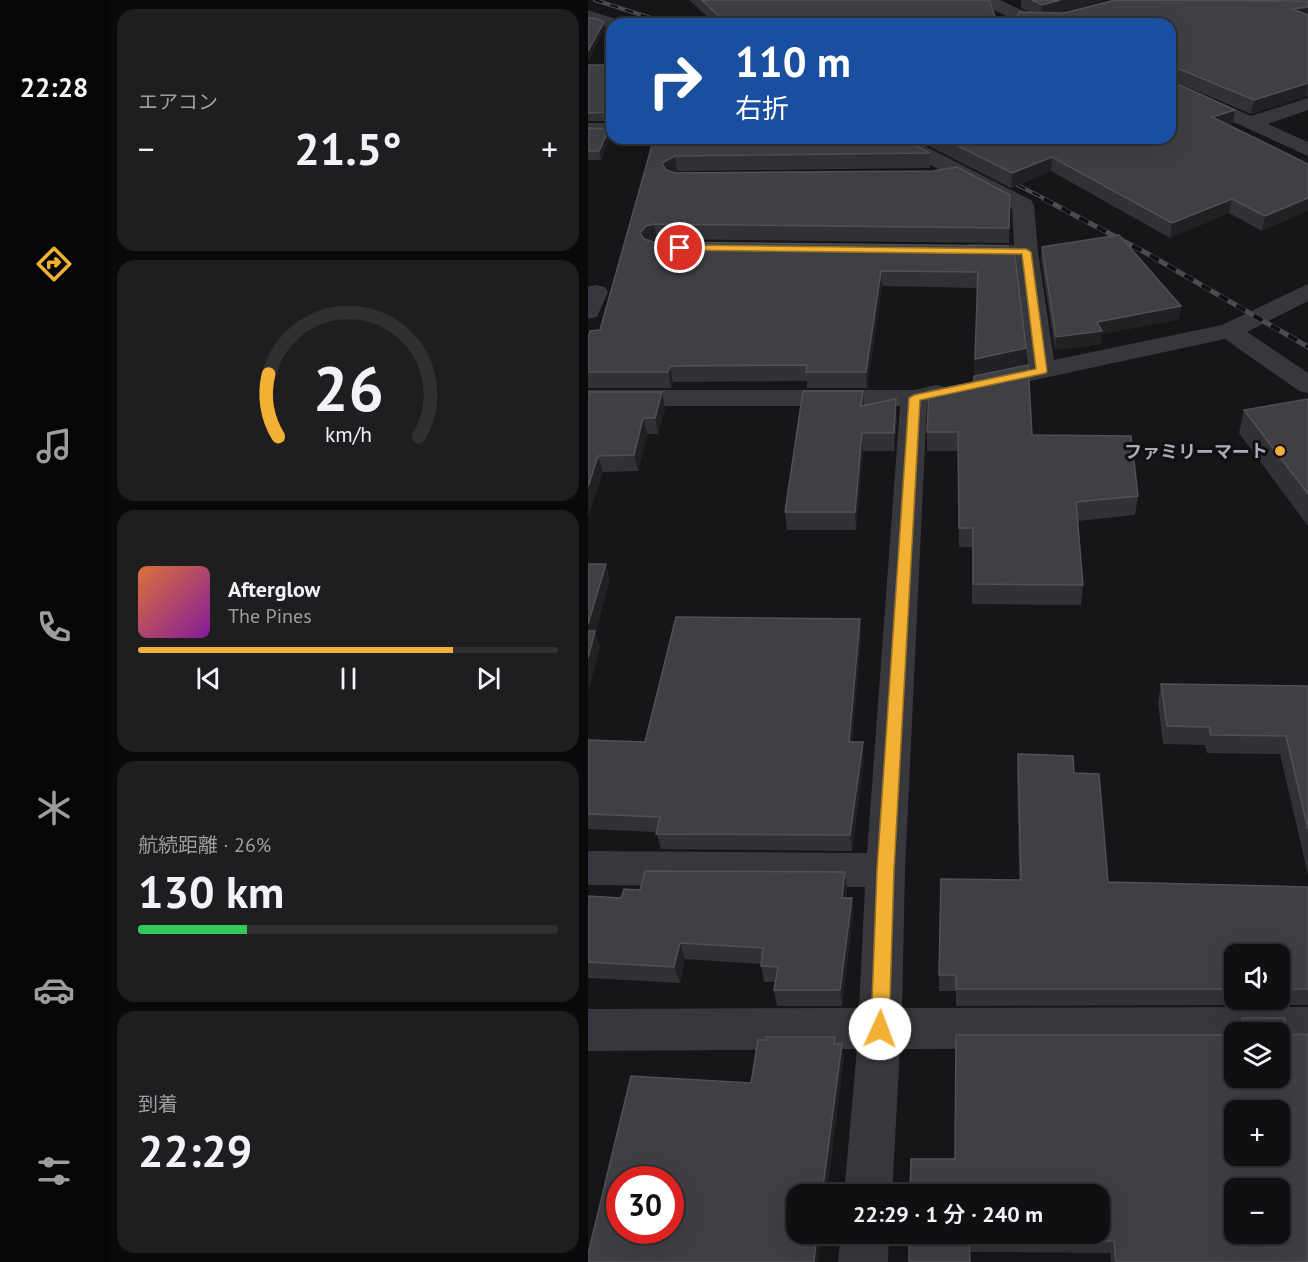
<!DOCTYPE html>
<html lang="ja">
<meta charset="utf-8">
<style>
:root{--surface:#101012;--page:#1e1e20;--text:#f1f3f6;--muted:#9c9d9f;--line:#303032;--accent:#f2b134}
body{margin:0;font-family:"PT Sans","Noto Sans JP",sans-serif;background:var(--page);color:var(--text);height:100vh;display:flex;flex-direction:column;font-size:22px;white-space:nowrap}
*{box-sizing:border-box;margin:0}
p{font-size:20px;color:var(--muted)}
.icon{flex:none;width:33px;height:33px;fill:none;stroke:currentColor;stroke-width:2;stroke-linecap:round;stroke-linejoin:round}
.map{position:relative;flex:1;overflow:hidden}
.details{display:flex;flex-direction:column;gap:9px;padding:9px;background:#09090a;width:480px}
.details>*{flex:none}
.hud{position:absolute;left:18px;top:18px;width:570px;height:126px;border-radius:18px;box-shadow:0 6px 24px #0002,0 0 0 2px var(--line);background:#1a4fa0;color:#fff;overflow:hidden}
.tools{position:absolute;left:636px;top:944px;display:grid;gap:12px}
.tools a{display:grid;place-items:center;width:66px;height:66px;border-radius:12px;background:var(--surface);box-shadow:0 6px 24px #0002,0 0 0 2px var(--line);font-size:30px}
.speed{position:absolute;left:18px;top:1166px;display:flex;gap:12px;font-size:30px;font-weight:700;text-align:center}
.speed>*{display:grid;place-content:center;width:78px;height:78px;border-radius:50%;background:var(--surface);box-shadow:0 6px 24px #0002,0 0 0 2px var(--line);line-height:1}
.speed .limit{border:9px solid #d22;background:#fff;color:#111}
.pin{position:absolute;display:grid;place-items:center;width:51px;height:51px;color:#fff;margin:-26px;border:3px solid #fff;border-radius:50%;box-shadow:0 2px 6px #0007}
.me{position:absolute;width:66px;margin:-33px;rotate:2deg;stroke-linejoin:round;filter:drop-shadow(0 0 4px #0008)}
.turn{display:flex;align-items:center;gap:21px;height:126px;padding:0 30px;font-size:27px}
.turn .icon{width:78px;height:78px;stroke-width:2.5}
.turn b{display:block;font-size:42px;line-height:51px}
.big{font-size:45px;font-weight:600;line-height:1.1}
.details .card{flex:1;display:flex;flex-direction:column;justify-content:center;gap:9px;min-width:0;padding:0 21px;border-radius:18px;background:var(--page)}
.details .dial{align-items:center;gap:0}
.dial svg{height:156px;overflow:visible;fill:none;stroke:var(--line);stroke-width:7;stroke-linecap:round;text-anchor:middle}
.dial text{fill:var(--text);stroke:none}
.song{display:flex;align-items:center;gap:18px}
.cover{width:72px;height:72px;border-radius:9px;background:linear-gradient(135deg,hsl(20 70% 55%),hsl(290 70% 35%))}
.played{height:6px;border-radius:3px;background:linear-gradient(90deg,var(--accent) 75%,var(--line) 75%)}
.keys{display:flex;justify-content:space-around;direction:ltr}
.heat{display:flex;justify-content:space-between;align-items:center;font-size:33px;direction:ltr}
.charge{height:9px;border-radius:4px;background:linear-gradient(90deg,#34c759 26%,var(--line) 0)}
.trip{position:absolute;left:198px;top:1184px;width:324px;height:60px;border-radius:18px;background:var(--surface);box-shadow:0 6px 24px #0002,0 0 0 2px var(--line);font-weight:600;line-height:60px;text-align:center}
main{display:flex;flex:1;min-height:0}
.tabs{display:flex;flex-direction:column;width:108px;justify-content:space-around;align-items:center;background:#060607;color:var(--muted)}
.tabs .icon{width:42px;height:42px}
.tabs .on{color:var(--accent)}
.tabs b{font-size:27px;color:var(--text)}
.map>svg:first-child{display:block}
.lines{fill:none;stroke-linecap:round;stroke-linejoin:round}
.minor{fill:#37383d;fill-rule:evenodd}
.rail-far1-casing{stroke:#4a4c52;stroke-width:4}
.rail-casing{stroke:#4a4c52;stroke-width:5}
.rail-far1{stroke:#111113;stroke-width:2;stroke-dasharray:8;stroke-linecap:butt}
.rail{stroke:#111113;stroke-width:4;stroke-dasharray:10;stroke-linecap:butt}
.wall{fill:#323236;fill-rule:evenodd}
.shaded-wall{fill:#212124}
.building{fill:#3f3f44;stroke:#4f5156;stroke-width:1.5;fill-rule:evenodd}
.route{fill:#f2b134;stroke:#9d7322;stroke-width:1.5}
.poi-dot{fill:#f2b134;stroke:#111113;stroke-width:2}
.labels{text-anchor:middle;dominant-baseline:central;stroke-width:6;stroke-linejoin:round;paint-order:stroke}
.poi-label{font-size:18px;font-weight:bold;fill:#a8adb8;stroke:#111113;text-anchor:end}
</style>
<main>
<nav class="tabs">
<b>22:28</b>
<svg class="icon on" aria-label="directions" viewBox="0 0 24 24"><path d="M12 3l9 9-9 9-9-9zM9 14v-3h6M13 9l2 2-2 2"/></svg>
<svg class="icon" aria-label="music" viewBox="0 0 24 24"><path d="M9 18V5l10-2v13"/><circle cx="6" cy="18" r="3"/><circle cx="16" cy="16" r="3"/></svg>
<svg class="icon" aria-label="phone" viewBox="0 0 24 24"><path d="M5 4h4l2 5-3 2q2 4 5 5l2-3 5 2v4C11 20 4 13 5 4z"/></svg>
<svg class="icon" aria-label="climate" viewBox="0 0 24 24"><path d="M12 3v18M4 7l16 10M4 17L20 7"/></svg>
<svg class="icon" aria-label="car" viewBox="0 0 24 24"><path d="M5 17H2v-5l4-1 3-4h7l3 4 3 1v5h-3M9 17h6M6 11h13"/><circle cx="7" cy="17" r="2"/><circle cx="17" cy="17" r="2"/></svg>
<svg class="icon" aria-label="filters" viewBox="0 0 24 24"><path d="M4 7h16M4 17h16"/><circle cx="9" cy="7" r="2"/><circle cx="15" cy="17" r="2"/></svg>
</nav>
<section class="details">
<div class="card"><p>エアコン</p>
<div class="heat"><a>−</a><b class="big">21.5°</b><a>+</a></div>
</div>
<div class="card dial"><svg viewBox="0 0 100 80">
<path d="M14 69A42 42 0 1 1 86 69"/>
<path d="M14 69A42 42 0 0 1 9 37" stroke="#f2b134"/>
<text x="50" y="56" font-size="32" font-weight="700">26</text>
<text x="50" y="72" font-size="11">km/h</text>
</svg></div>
<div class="card">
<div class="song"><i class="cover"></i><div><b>Afterglow</b><p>The Pines</p></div></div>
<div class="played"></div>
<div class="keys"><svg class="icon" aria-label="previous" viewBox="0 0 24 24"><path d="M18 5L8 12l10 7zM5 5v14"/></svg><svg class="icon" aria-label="pause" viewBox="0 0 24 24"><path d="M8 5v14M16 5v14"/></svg><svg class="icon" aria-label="next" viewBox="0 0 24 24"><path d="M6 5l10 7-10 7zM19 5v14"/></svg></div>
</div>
<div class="card"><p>航続距離 · 26%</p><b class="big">130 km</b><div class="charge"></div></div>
<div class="card"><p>到着</p><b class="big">22:29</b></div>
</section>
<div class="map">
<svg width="720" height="1262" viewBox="0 0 720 1262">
<rect width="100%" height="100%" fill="#161618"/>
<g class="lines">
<path class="minor" d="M391,0H412L454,20L457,24H435L393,4Z
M0,10L31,20L34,24H24V29L0,21Z
M582,80L663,116L720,98V110L680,124L720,142V156L582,93Z
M0,123H24V135H0Z
M296,138H321L443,200L446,205L450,252L466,360L634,325L720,284V301L659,332L720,373V393L711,391L637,339L396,391L387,389L383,383L387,377L440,366L427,259L375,256L371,251L375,246L383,244L426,245L424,208L299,142Z
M8,285L17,287L20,292L9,317L0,319V287Z
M349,385L358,387L362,393L358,399L339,403L317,870L314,1008L720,1007V1047L692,1048V1032H646V1048L312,1049L304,1194H256L269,1049L0,1051V1009L271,1008L277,887L0,885V851L279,853L312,406H0V390H326Z
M253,1233H301L300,1262H250Z"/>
<g class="rail-far1-casing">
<path id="rail-far1" d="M7,0L82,24
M416,178L459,200"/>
</g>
<g class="rail-casing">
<path id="rail" d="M456,199L560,254L720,347"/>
</g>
<use href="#rail-far1" class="rail-far1"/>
<use href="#rail" class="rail"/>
</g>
<path class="wall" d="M101,0H401L410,24H127Z
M433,0H517L470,13H476L720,1V97L719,96L663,114L583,80V81L647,110L645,124L641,125L720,164L674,231L641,213L582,238L463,171L423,188L325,138H582L442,12L433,8Z
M0,65H24V121H0Z
M0,128L22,137L13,160H0Z
M66,138L342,153V168L89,171L86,172L422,195L421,243L69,239L61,241L66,242L420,249L438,348L437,364L386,375L390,288L294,286L279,388H219V381L85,382L83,388H0V338L12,330Z
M454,247L593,306L591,319L514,334L513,344L467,350L453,259Z
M275,391L276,406L309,417L306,451H275L268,530H199L197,512Z
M341,391L444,435L550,496L547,515L490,521L495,585L493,605L384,604V547H371L370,451H339V432Z
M0,392L77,408L70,434H59L50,471L15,472L0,517Z
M720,399V526L651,433L656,410Z
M273,636L264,742L276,758L264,851L73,849L68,832L0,829V740L57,742Z
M573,684L720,686V875L692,754L619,753L617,745L575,744L570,703Z
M430,754L486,773L520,882L720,887V1005L368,1006V991H351V975L431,880L429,772ZM646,954H692V999H646Z
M259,889L258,898H264L265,915L254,1006H189L186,990L187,982H176L173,964L97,959L92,983L0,978V896L33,898L52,890Z
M654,1018L697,1032L699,1035L720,1262H523L522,1253L381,1252L367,1159L646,1035L692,1032H649Z"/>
<path class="shaded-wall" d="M472,0H517L453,18L454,5Z
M720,7V19L704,9Z
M16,22L17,29L1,60H0V51Z
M720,83L719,96L663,114L666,100Z
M647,110L645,124L622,131L624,117Z
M21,129L22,137L13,160L11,151Z
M87,156L89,171L76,177L74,163Z
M464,157L463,171L423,188L424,173Z
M720,198V211L674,231L677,216Z
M644,199L641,213L582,238L584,223Z
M66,224L69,239L60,241L55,248L52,233L58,226Z
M293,271L294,286L279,388L278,372Z
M593,306L591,319L514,334L513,344L467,350L468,337L509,322Z
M438,348L437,364L386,375L387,359Z
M82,366L85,382L83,388L80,372Z
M275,391L276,408L273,406Z
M74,392L77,408L70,434L67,418Z
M308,399L309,417L306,451V433Z
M55,418L59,434L50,471L46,455Z
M274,433L275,451L268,530L267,512Z
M10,456L15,472L0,517V487Z
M18,564L22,580L8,632L12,648L0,693V624Z
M272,619L273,636L263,758L261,742Z
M275,742L276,758L264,851L262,835Z
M257,872L259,889L255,914L254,898Z
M264,898L265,915L254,1006L252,990Z
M92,943L97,959L92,983L86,967Z
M254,1044L256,1059L239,1194H234Z
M229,1233H234L230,1262H226Z"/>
<path class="building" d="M114,0H401L410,24H139Z
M444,0H472L454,5Z
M527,0L720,1V7L704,9L720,15V83L666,100L582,65V24H429L431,12L476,13Z
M0,18H6L16,22L0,51Z
M0,65H24V118L22,112L0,113Z
M582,66L583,81L647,110L624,117L720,164V198L677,216L644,199L584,223L464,157L424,173L354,138H582Z
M0,128L21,129L11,151H0Z
M66,138H313L342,153L87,156L74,163L78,170L87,173L345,171L369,167L422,195L421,228L66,224L58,226L52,233L56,239L66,242L420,246V249L426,248L438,348L387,359L390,272L293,271L278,372H218L219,365L82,366L80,372H0V338L2,331L12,330Z
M531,235L593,306L509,322L514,331L468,337L454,247Z
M440,365L444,435L543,436L550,496L488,502L495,585L385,584V528H371L370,432H339L341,391L386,382V376Z
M215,391H275L273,406L308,399L306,433H274L267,512H197Z
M0,392H74L67,418H55L46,455L10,456L0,487Z
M720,399V494L656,410Z
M0,564H18L0,624Z
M88,617L272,619L261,742H275L262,835L68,834L72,817L0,814V740L57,742Z
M0,631H7L0,658Z
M573,684L720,686V829L698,736L623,735L621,727L579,726Z
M430,754L485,756L486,773L511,774L520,882L720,887V989H692V954H646V989H368V975H351L353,879L433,880Z
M57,871L257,872L254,898H264L252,990H186L190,967L173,966L175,948L92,943L86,967L0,962V896L33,898L36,889L52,890Z
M654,1018H697V1032L699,1035L720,1034V1262H528L526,1241L381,1239L382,1262H321V1233H512V1194H322L323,1159H367L368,1035H646V1077H692V1032H654ZM646,1110H692V1155H646ZM646,1188H692V1233H646Z
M178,1037H247L246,1044H254L234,1194H208V1233H229L226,1262H0V1254L43,1076L163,1083L170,1040H178ZM32,1179H82V1230H32Z"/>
<path class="route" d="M92,245L438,249L443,252L459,371L458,373L332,400L306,870L301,1029L298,1035L292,1038L286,1035L283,1029L289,870L321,398L326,395L448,369L434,254L88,250V246Z"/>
<circle class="poi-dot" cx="692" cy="451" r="6"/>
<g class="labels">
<g class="poi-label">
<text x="680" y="451">ファミリーマート</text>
</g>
</g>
</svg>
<div class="tools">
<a><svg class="icon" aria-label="sound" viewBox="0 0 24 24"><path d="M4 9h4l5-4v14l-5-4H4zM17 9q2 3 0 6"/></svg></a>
<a><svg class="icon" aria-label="layers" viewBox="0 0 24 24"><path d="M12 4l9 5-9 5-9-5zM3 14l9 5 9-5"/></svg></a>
<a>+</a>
<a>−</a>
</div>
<div class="speed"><div class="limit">30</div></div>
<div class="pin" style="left:92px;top:248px;background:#d93025"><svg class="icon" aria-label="arrive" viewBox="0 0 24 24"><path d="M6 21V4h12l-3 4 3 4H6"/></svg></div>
<svg class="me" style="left:292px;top:1029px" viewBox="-20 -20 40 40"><circle r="19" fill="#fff"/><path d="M0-13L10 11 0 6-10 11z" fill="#f2b134"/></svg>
<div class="trip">22:29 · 1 分 · 240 m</div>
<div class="hud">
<div class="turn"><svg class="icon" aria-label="right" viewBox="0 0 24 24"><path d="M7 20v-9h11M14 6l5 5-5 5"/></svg><div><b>110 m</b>右折</div></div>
</div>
</div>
</main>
